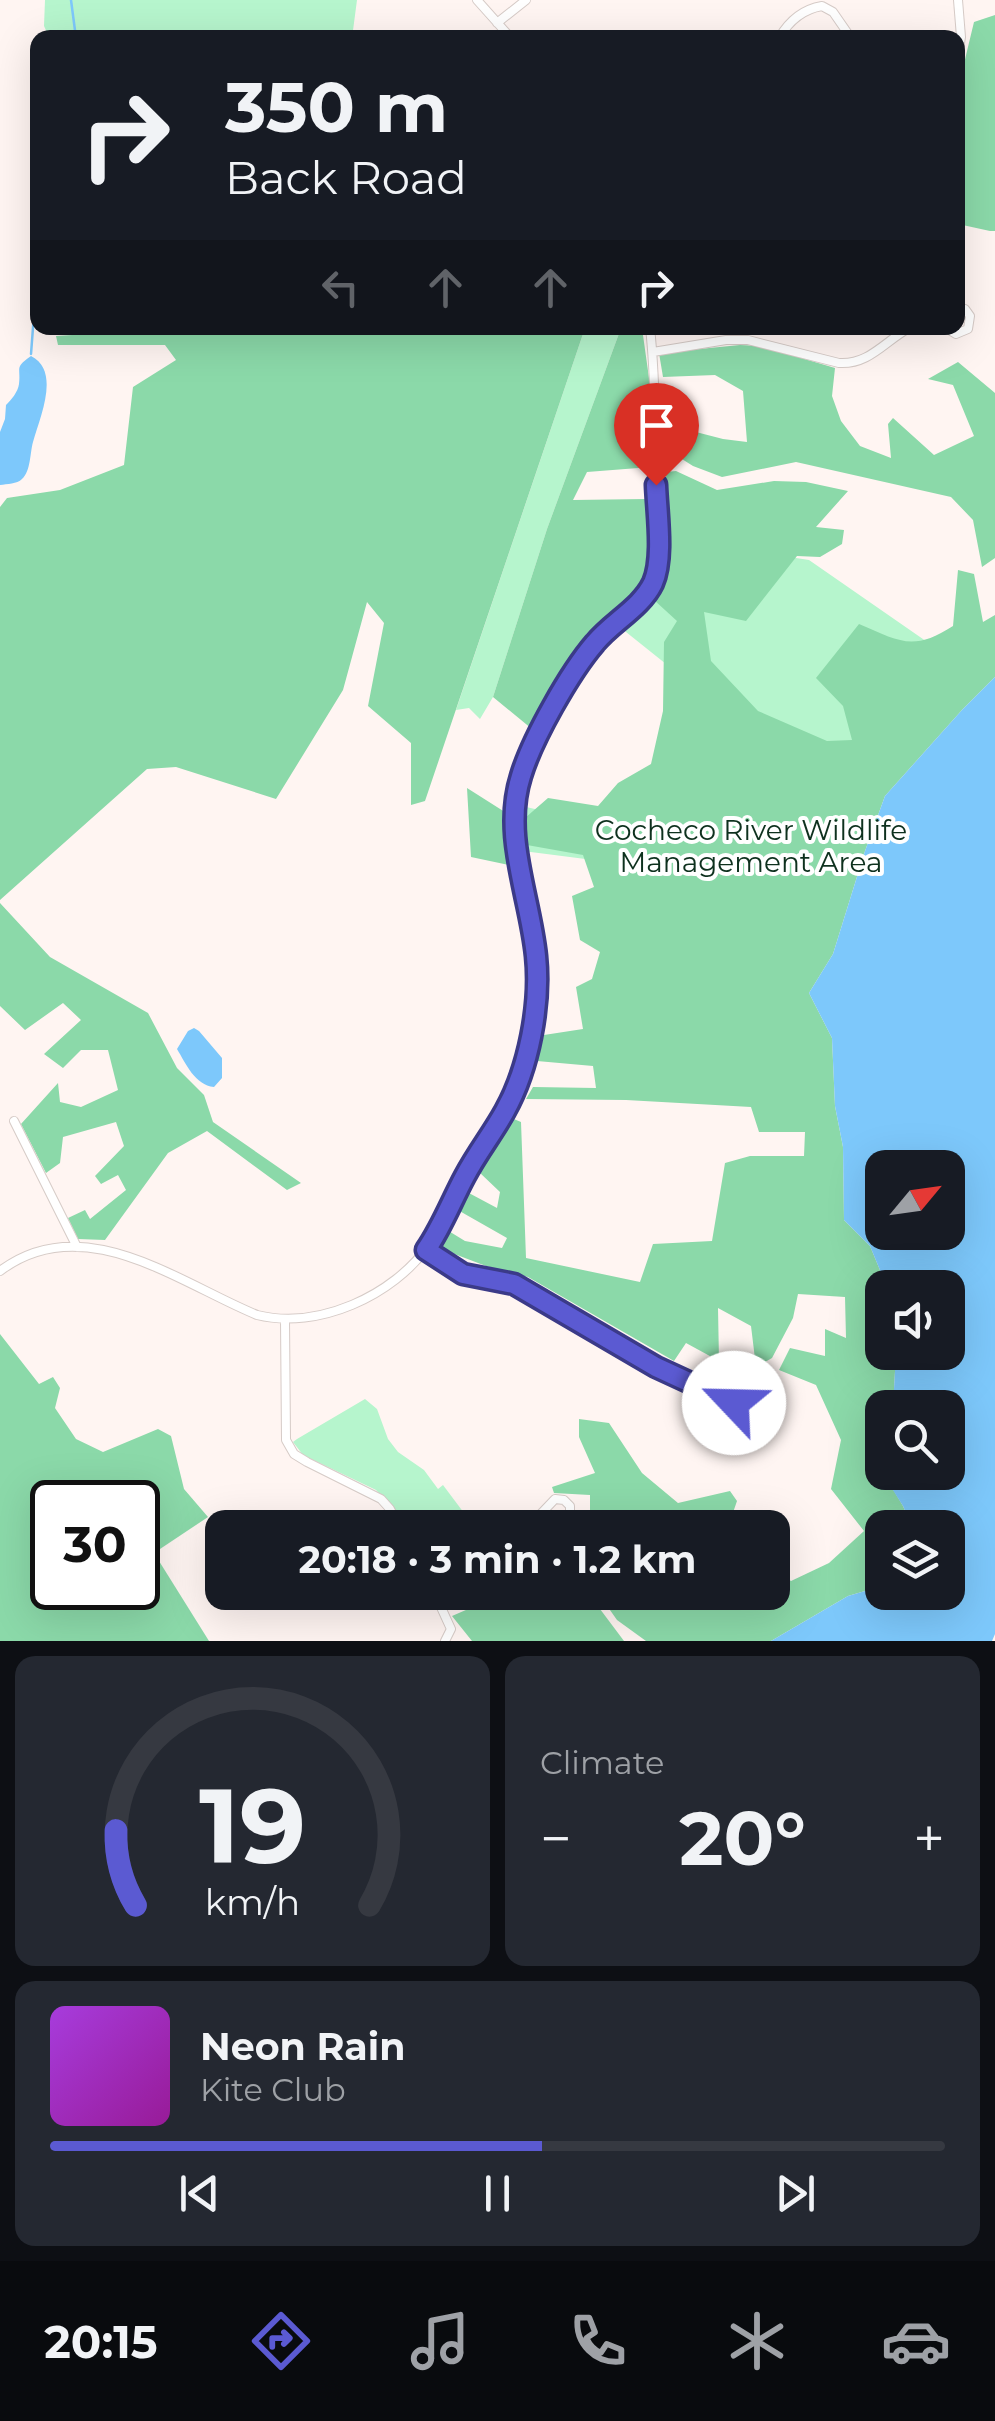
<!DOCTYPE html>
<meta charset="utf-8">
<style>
:root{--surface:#171b24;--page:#242831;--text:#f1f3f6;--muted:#9ea1a6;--line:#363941;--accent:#5b5ad2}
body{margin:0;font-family:Montserrat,sans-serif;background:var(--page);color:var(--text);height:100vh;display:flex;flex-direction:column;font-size:38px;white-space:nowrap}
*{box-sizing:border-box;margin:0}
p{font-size:32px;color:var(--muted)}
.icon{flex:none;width:55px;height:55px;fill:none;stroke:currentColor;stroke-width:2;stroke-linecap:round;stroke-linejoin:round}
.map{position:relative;height:1641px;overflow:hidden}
.drawer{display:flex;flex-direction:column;gap:15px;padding:15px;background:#0d0f14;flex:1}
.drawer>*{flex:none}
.top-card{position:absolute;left:30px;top:30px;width:935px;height:305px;border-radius:20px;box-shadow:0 10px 40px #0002;background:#171b24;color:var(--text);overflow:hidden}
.needle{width:65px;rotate:61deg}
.fabs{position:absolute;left:865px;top:1150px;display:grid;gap:20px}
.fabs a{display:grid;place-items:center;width:100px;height:100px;border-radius:20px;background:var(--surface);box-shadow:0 10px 40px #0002;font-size:50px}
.speed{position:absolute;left:30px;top:1480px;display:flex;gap:20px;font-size:50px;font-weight:700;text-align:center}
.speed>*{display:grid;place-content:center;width:130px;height:130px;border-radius:50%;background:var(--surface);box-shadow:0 10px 40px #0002;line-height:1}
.speed .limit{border:5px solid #111;border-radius:15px;background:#fff;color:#111}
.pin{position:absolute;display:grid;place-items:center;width:85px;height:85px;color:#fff;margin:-102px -42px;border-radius:50% 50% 50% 0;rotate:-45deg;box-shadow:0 0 10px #0007}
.pin .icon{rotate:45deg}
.me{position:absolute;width:110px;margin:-55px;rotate:294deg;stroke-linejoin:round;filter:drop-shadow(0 0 8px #0008)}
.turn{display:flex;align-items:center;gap:35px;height:210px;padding:0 30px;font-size:45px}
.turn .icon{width:130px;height:130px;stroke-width:2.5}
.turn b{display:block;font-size:70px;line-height:85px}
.lanes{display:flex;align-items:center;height:95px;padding:0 30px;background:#0003;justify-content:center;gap:50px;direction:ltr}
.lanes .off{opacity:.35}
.big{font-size:75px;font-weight:700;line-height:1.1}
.drawer .tile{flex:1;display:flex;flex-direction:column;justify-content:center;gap:15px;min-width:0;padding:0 35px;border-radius:20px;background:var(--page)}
.drawer .dial{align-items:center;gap:0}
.dial svg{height:260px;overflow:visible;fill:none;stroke:var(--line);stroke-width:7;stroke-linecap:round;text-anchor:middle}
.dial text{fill:var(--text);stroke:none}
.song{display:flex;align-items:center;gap:30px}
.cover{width:120px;height:120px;border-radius:15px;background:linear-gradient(135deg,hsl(280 70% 55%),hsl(300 70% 35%))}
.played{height:10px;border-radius:5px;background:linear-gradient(90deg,var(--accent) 55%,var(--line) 55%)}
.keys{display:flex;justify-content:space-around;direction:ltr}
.heat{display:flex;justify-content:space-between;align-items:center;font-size:55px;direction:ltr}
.drawer .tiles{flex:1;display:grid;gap:15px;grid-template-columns:1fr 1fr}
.tile:last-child{grid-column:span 2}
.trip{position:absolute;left:205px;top:1510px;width:585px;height:100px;border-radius:20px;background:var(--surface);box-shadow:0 10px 40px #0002;font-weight:700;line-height:100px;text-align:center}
.tab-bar{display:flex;height:160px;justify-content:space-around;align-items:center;background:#090b0e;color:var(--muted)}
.tab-bar .icon{width:70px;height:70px}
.tab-bar .active{color:var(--accent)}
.tab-bar b{font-size:45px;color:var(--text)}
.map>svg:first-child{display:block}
.green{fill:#b6f5cd}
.forest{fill:#8bd9a9;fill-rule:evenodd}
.water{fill:#7dc8fb;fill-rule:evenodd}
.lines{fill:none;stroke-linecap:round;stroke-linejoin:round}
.stream{stroke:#7dc8fb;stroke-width:2.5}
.minor-casing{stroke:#d6cbc7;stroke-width:10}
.minor{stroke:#fff;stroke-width:8}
.route-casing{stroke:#3b3a88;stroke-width:25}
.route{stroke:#5b5ad2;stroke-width:18}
.labels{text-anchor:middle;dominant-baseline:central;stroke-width:8;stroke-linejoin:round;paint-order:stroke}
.park-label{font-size:28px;fill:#0e311e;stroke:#fff}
</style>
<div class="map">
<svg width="995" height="1641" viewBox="0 0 995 1641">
<rect width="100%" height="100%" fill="#fff5f2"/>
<path class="green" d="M45,0H357L352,38L49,37L44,26Z
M585,328H621L547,529L493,697L480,719L469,708L456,710Z
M665,538L809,560L982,680L640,866L523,851L522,806L624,830L721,708L621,628C657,599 664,584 665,538Z
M365,1399L377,1409L388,1439L398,1452L424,1470L438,1489L443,1485L464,1513L462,1523L453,1527H437L434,1522L426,1518L423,1524L425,1527H403L391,1506L376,1490L303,1455L293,1442L297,1439Z"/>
<path class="forest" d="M995,15V231H990L958,224V79L961,76L974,22Z
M185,328H585L425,801L411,805V743L368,706L384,623L367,602L343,690L276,799L176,767L147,769L0,900V507L7,498L60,490L124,465L133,387L176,360L165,345H58L56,336Z
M621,328H642L649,378L651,467L587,472L573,500L646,499L652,545L643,585L612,611L573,658L532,729L493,697L547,529Z
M740,345L760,346L835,368L832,396L841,421L860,446L891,458L888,424L893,418L934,455L974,436L953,385L928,379L958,362L995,393V558L982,567L973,520L951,497L796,462L722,477L693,466L666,449L665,424L723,439L747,442L743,391L715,375L663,377L659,353Z
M676,471L717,490L774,481L806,482L848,491L816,527L844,530L842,544L820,557L797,556L746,621L704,612L711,661L758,711L827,741L852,740L843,706L816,678L859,624C899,641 913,652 953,626L958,570L974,574L983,622L995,615V677L962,710L885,796L865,851L833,954L809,993L832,1038L835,1106L843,1147L844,1220L870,1246L887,1287L882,1288V1352L896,1353L893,1407L882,1408V1472L885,1473V1476L903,1506L912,1527L882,1528V1586L848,1596L771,1641H646L617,1620L598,1593L772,1592L773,1567L791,1581L829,1563L864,1531L831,1489L841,1440L816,1385L779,1370L790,1348L825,1356V1329L846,1338L845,1297L798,1294L793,1318L772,1358L756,1367L751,1326L718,1308L719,1361L686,1343L674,1361L528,1277L486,1266L436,1247L447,1230L465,1241L502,1248L507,1238L456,1209L467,1192L497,1208L500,1192L479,1172L509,1117L521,1122L526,1258L640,1282L653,1244L712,1241L725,1163L750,1156H804L805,1132H759L751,1107L626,1100L526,1099L533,1087L596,1088L593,1066L537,1061L544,1035L583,1029L576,987L592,979L600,952L580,940L572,896L594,887L583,855L527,845L525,818L548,798L598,806L618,783L651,764L663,711L664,642L677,621L654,600L667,546L666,472Z
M467,788L508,814L513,866L471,857Z
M0,903L50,957L148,1013L177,1068L204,1095L213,1122L301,1183L287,1190L207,1131L168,1153L105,1240L78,1239L68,1218L85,1210L90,1219L126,1190L118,1175L101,1184L95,1176L124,1146L116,1122L63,1137L60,1163L46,1173L21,1124L58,1083L60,1102L81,1107L118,1090L108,1050H81L63,1068L44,1054L81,1020L63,1003L25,1030L0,1006Z
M0,1334L39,1384L53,1377L60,1388L55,1408L76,1439L103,1452L158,1429L171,1436L184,1489L208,1517L154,1553L209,1641H0ZM52,1502H138V1588H52Z
M579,1419L609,1423L642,1473L678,1503L730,1491L737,1501L728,1527H572L590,1513V1495L554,1493L552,1487L595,1473L579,1437Z
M487,1593H588L624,1641H472L452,1616L489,1600Z"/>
<path class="water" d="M31,356C61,371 40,417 33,442C30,452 31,471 22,479C17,484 7,484 0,485V432L5,419L6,405C11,400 18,392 19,384C21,367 14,368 31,356Z
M995,677V1634L992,1641H771L848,1596L882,1586V1592H948V1528L912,1527L903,1506L884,1476L885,1472H948V1408L893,1407L896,1353L948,1352V1288L887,1287L870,1246L844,1220L843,1147L835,1106L832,1038L809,993L833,954L865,851L885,796L962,710ZM882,1168H948V1232H882Z
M194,1028L199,1031L222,1058V1078L214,1087C195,1085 186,1064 177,1049L188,1031Z"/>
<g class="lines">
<path class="stream" d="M71,0L76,38
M31,354L36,288L35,270L38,262"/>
<g class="minor-casing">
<path id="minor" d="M477,0L511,38
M497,23L526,0
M779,38C789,21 804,9 822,6L833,12L851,38
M958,56L961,37L958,0
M946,328L956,334L968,329L970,316L965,309L958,307
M653,352L726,340H748L839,363C869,365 885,341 909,328
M14,1121L77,1247
M426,1250L463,1274L497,1279L514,1284L656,1367L721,1397
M0,1271C83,1208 179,1283 257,1315C318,1330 393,1296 429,1245C445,1223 454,1195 468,1171C480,1149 496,1129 507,1107C528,1069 534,1026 536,983C541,915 501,850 519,781C529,743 573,666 600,637C616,619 642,606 652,583C665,556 657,516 657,486C655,433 656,380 650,328
M285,1319L286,1440L294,1454L307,1462L381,1499L390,1509L400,1528
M737,1374L750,1376L755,1382L757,1392L749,1403L739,1405L721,1397L729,1380Z
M515,1528L533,1522L564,1524L570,1519V1506L564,1500L555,1499L533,1522
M434,1592L451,1629L445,1641"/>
</g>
<use href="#minor" class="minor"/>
</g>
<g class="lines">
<g class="route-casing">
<path id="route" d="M656,485C657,513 664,558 653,583C641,608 612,622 595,643C570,672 532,739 521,776C502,836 530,896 536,956C541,1004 529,1068 505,1111C493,1133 477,1153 465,1176C452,1200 442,1227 426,1250L463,1274L514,1284L656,1367L734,1403"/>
</g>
<use href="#route" class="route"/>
</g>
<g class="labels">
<g class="park-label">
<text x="751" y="830">Cocheco River Wildlife<tspan x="751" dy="32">Management Area</tspan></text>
</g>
</g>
</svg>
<div class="fabs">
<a><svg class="needle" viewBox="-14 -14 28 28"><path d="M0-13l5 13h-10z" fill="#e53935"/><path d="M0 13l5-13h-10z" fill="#9ea1a6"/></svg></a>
<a><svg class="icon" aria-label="sound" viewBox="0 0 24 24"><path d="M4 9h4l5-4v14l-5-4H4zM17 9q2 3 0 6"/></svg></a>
<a><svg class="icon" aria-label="search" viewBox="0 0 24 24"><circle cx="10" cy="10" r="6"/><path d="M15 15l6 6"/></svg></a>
<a><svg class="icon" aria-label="layers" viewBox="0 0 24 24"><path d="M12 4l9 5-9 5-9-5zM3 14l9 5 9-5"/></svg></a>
</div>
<div class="speed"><div class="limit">30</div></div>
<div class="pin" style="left:656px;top:485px;background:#d93025"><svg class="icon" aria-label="arrive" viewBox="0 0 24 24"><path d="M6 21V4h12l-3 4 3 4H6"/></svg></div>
<svg class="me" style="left:734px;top:1403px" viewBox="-20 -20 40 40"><circle r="19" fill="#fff"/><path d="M0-13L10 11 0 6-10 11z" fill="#5b5ad2"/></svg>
<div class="trip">20:18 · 3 min · 1.2 km</div>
<div class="top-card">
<div class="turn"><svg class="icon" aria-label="right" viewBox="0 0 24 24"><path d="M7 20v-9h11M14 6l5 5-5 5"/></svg><div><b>350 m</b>Back Road</div></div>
<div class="lanes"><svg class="icon off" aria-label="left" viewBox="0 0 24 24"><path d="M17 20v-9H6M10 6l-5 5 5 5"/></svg><svg class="icon off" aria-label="ahead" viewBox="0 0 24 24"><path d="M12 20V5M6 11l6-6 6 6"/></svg><svg class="icon off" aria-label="ahead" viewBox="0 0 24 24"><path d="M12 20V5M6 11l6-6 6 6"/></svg><svg class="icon" aria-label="right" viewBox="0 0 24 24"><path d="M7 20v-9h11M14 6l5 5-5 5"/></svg></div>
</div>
</div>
<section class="drawer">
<div class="tiles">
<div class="tile dial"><svg viewBox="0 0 100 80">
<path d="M14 69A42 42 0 1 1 86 69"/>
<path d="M14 69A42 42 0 0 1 8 46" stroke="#5b5ad2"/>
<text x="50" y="56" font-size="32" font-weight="700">19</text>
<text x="50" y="72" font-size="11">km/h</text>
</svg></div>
<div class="tile"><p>Climate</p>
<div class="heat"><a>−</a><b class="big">20°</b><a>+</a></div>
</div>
<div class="tile">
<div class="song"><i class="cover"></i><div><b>Neon Rain</b><p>Kite Club</p></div></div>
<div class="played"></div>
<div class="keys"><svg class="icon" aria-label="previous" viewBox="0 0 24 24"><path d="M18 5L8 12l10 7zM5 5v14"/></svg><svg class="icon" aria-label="pause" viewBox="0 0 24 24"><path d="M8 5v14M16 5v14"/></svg><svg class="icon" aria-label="next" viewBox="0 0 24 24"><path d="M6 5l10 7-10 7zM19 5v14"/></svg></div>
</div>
</div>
</section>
<nav class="tab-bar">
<b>20:15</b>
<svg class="icon active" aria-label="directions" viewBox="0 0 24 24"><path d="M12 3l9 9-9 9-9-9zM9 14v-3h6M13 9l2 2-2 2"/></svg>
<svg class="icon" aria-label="music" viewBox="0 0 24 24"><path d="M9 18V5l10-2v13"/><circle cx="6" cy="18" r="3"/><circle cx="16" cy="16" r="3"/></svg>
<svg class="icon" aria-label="phone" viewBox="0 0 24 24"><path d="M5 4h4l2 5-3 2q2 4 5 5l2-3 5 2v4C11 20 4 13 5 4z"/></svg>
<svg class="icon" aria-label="climate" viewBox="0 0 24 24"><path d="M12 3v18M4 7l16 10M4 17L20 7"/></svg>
<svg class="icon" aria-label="car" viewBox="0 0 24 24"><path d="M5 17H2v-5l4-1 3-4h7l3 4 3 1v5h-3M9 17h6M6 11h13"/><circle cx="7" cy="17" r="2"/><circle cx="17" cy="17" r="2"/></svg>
</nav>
